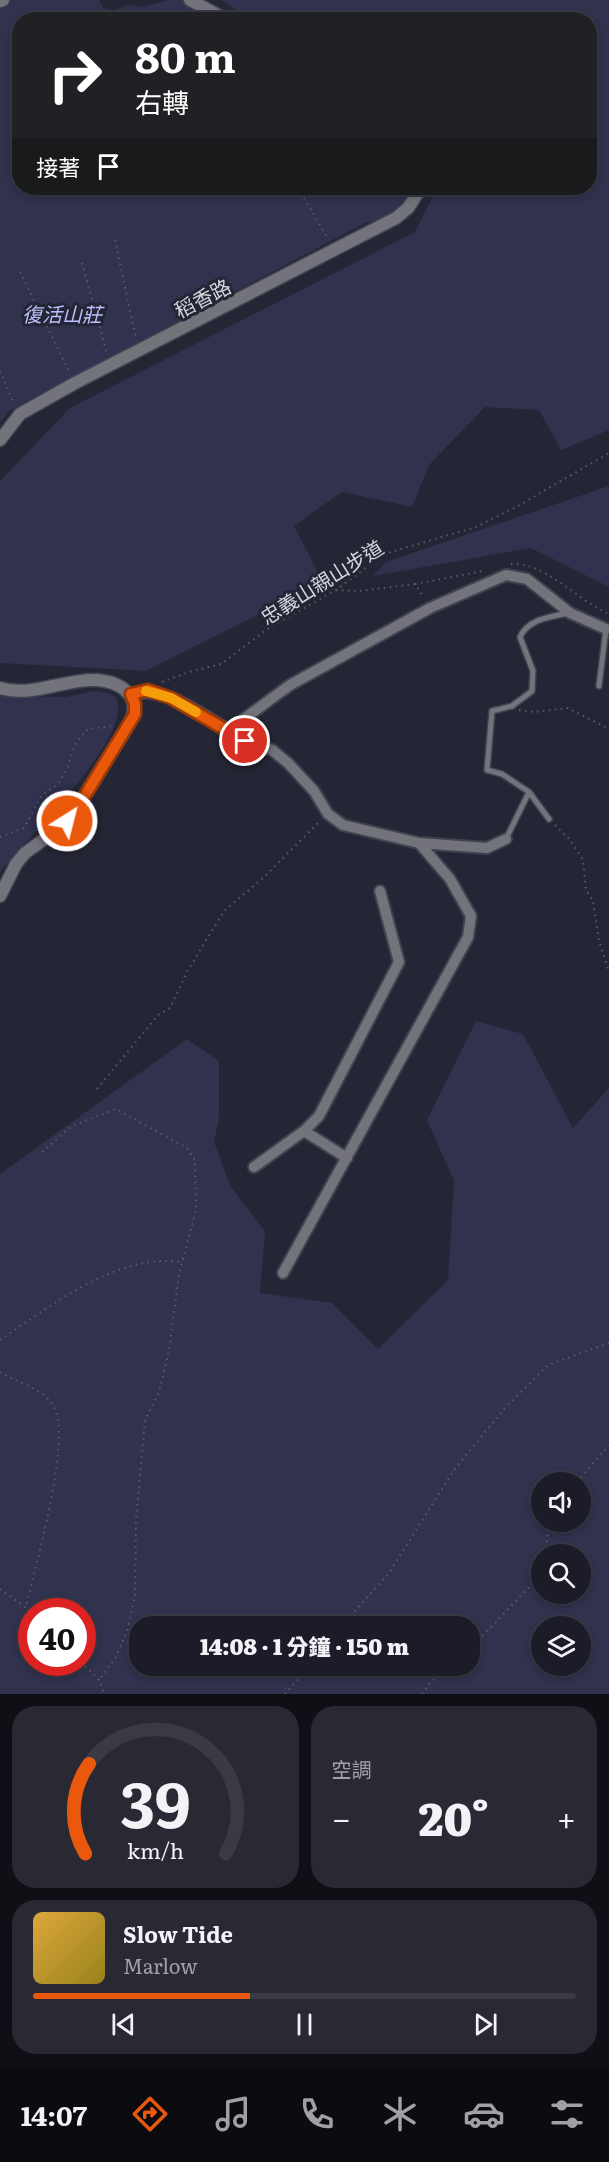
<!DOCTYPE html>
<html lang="zh-TW">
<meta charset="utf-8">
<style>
:root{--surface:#1c1c28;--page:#292934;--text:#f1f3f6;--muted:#a0a1a8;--line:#3a3a45;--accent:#ea580c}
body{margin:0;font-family:Literata,"Noto Sans TC",serif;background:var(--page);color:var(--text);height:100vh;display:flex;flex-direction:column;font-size:22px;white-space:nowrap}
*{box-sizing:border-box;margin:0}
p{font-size:20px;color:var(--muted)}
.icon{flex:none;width:33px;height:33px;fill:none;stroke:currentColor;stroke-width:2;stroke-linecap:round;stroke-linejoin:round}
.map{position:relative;height:1694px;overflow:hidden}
.drawer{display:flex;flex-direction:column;gap:12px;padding:12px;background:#0f0f16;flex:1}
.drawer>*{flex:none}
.top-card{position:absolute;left:12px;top:12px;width:585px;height:183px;border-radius:24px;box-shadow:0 3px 9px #0003,0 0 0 2px var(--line);background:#202124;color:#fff;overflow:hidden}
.fabs{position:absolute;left:531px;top:1472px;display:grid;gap:12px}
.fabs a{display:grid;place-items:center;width:60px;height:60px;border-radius:50%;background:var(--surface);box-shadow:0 3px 9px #0003,0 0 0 2px var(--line);font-size:30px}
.speed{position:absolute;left:18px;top:1598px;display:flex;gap:12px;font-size:30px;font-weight:700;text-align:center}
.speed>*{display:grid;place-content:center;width:78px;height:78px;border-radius:50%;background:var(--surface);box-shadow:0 3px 9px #0003,0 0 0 2px var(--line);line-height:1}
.speed .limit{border:9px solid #d22;background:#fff;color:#111}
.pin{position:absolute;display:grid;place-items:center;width:51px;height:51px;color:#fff;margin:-26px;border:3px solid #fff;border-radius:50%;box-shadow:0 2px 6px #0007}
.me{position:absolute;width:66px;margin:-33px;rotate:36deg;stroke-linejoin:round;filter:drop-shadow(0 0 4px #0008)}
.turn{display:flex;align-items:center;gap:21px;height:126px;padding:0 24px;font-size:27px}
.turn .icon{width:78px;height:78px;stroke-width:2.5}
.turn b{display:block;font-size:42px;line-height:51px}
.then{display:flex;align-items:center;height:57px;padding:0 24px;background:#0003;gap:12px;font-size:22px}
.big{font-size:45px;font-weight:800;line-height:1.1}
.drawer .card{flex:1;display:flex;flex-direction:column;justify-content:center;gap:9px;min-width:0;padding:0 21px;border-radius:24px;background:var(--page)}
.drawer .dial{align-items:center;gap:0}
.dial svg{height:156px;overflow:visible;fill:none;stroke:var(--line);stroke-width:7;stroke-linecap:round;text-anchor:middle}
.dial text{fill:var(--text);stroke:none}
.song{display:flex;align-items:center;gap:18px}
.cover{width:72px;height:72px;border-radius:9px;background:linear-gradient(135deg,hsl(40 70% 55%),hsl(50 70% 35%))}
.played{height:6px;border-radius:3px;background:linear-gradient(90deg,var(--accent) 40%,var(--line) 40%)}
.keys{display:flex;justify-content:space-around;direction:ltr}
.heat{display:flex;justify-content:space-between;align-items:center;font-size:33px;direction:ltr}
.drawer .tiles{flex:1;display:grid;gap:12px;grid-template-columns:1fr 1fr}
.card:last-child{grid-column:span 2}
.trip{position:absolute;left:129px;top:1616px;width:351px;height:60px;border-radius:24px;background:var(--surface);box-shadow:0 3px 9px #0003,0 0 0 2px var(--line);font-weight:800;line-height:60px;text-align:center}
.tab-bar{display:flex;height:96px;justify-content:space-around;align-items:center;background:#0b0b10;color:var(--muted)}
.tab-bar .icon{width:42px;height:42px}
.tab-bar .on{color:var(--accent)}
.tab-bar b{font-size:27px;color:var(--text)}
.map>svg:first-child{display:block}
.green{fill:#30324e;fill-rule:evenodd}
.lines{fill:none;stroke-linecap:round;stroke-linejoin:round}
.service-casing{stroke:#414250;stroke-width:8}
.minor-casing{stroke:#414250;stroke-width:14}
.tertiary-casing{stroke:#414250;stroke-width:15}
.path{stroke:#5b5c69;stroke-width:2;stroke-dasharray:1.5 4.5;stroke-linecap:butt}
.service{stroke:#72737b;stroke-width:5}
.minor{stroke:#72737b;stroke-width:10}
.tertiary{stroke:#72737b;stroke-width:12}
.route-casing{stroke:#983908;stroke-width:15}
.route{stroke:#ea580c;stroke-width:10}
.slow{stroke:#f59e0b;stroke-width:10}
.labels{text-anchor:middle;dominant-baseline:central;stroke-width:6;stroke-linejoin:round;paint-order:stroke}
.street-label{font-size:20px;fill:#d3d4de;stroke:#252635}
.park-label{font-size:20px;font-style:italic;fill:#bac0fb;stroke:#252635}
</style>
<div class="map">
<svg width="609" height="1694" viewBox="0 0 609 1694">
<rect width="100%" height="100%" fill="#252635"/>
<path class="green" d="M0,0H99L103,8L115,10L127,5L144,7L168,0H192L233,19L20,20V188H414L406,205L394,219L365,223L9,411L0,423Z
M221,0H609V430L561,450L539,410L485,407L429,465L412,507L342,492L294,526L323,582L146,671L0,663V481L70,408L415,232L437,188H590V20L250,19Z
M609,486V587L531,548L373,576L386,562Z
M94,691C101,692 111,692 115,697C140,730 20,846 0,872V696L66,697Z
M476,1021L523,1034L573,1128L609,1088V1694H0V1174L187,1039L219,1061V1118L214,1142L231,1187L265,1231L260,1293L332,1303L378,1349L448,1280L454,1181L427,1120ZM542,1482H580V1521H542ZM542,1554H580V1593H542ZM32,1611H82V1662H32ZM140,1626H470V1665H140ZM542,1626H580V1665H542Z"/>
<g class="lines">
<g class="service-casing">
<path id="service" d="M599,686L606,629
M529,792L502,774L487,770L492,711L512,706L532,691L533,671L520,637C528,619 550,617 568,613
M506,839L529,792L549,819"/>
</g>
<g class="minor-casing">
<path id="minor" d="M131,694C166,686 199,713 229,730L290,685L430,608L506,575L527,579L570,613L606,629
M229,730L245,741L272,750L288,763L314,791L328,814L343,825L419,843L450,879L471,916L468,937L283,1273
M419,843L487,848L506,839
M347,1158L304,1131L319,1116L399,962L380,891
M254,1167L304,1131"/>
</g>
<g class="tertiary-casing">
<path id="tertiary" d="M190,0L227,20
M0,1L3,0
M0,440L20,414L75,383L396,218L408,208L421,188
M0,688C32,698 65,678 97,680C123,682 143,698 129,724L79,805L57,830L25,853L16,864L0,896"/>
</g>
<path class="path" d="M304,198L328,239
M115,240L136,339
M82,263L107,354
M20,272L70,373
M0,371L14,404
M511,564C544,561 578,601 609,614
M415,584L483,571
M336,590L359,591L415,584L424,598
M162,682L189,672L221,664L269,628L336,590L384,554L476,527L518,506L609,453
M519,710L535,712L568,708L609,729
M555,825L570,840L583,860L586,890L593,901L599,941L609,972
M0,837L24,828L42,795L58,784L68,766L76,742L88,729L114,726
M97,1089L158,1015L170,1008L188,970L224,911L263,878L319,822
M42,1152L72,1126L116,1109L187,1148L195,1160L196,1210L179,1274L169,1351L159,1392L145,1420L136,1520L135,1595L128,1629L116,1657L99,1680
M0,1340C51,1306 116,1253 181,1262
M0,1372C16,1382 45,1389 54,1407C72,1441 35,1566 26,1607
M577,1482L609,1445
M545,1554L548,1532L553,1521
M0,1589L32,1612
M344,1626L355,1611L389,1573L454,1470L504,1409L548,1365L609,1343
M470,1649L533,1583L542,1565
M81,1662L99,1680L104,1694
M285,1694L311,1665
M422,1694L429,1684L451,1665"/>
<use href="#service" class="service"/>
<use href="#minor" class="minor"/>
<use href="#tertiary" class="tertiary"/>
</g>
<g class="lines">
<g class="route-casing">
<path id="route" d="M67,821L79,805L135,714V704L131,694L148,690L171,698L245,741"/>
</g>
<use href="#route" class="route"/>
<path class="slow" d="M146,691L171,698L196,712"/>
</g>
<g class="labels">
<g class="street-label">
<text transform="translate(202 297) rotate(-27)">稻香路</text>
<text transform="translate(321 581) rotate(-32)">忠義山親山步道</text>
</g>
<g class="park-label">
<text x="62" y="313">復活山莊</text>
</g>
</g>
</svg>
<div class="fabs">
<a><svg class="icon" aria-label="sound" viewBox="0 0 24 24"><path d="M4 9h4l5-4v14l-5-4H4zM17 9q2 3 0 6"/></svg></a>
<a><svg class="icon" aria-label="search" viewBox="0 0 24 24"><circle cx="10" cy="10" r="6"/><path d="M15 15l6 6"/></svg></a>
<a><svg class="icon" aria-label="layers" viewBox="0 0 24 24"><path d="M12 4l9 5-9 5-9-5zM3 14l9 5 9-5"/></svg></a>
</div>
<div class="speed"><div class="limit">40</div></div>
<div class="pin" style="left:245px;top:741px;background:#d93025"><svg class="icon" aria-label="arrive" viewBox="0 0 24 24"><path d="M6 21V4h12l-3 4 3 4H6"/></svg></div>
<svg class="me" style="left:67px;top:821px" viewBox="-20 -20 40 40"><circle r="17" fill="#ea580c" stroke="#fff" stroke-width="3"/><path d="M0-11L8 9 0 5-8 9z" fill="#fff"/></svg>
<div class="trip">14:08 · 1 分鐘 · 150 m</div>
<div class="top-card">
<div class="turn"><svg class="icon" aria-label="right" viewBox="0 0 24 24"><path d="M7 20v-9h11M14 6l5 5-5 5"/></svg><div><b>80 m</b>右轉</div></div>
<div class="then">接著<svg class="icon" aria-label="arrive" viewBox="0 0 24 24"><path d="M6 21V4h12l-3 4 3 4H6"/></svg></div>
</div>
</div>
<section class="drawer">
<div class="tiles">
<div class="card dial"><svg viewBox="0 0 100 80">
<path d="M14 69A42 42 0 1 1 86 69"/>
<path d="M14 69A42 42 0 0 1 16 23" stroke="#ea580c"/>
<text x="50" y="56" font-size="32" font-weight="700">39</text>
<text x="50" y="72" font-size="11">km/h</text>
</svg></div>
<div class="card"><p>空調</p>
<div class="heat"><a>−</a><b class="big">20°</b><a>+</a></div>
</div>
<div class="card">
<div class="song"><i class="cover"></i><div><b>Slow Tide</b><p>Marlow</p></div></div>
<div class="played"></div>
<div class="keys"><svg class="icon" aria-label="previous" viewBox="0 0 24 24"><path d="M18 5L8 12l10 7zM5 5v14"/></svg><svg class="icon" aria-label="pause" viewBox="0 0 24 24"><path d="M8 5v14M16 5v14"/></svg><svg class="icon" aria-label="next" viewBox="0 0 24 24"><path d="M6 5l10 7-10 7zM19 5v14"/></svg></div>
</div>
</div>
</section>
<nav class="tab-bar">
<b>14:07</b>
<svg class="icon on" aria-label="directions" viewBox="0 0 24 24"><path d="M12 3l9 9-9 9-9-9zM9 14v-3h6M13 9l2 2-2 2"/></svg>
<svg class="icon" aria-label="music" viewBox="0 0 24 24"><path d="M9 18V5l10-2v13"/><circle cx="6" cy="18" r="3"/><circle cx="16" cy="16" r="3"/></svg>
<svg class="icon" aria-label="phone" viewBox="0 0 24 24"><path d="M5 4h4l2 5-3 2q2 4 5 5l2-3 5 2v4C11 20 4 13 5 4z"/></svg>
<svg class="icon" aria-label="climate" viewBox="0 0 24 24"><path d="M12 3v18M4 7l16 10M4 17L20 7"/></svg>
<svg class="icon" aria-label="car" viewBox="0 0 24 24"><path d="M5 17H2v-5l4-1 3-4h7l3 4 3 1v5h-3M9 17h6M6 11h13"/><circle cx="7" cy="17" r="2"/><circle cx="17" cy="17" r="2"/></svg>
<svg class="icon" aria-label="filters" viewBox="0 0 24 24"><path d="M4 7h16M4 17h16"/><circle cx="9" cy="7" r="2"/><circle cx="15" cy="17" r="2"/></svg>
</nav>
